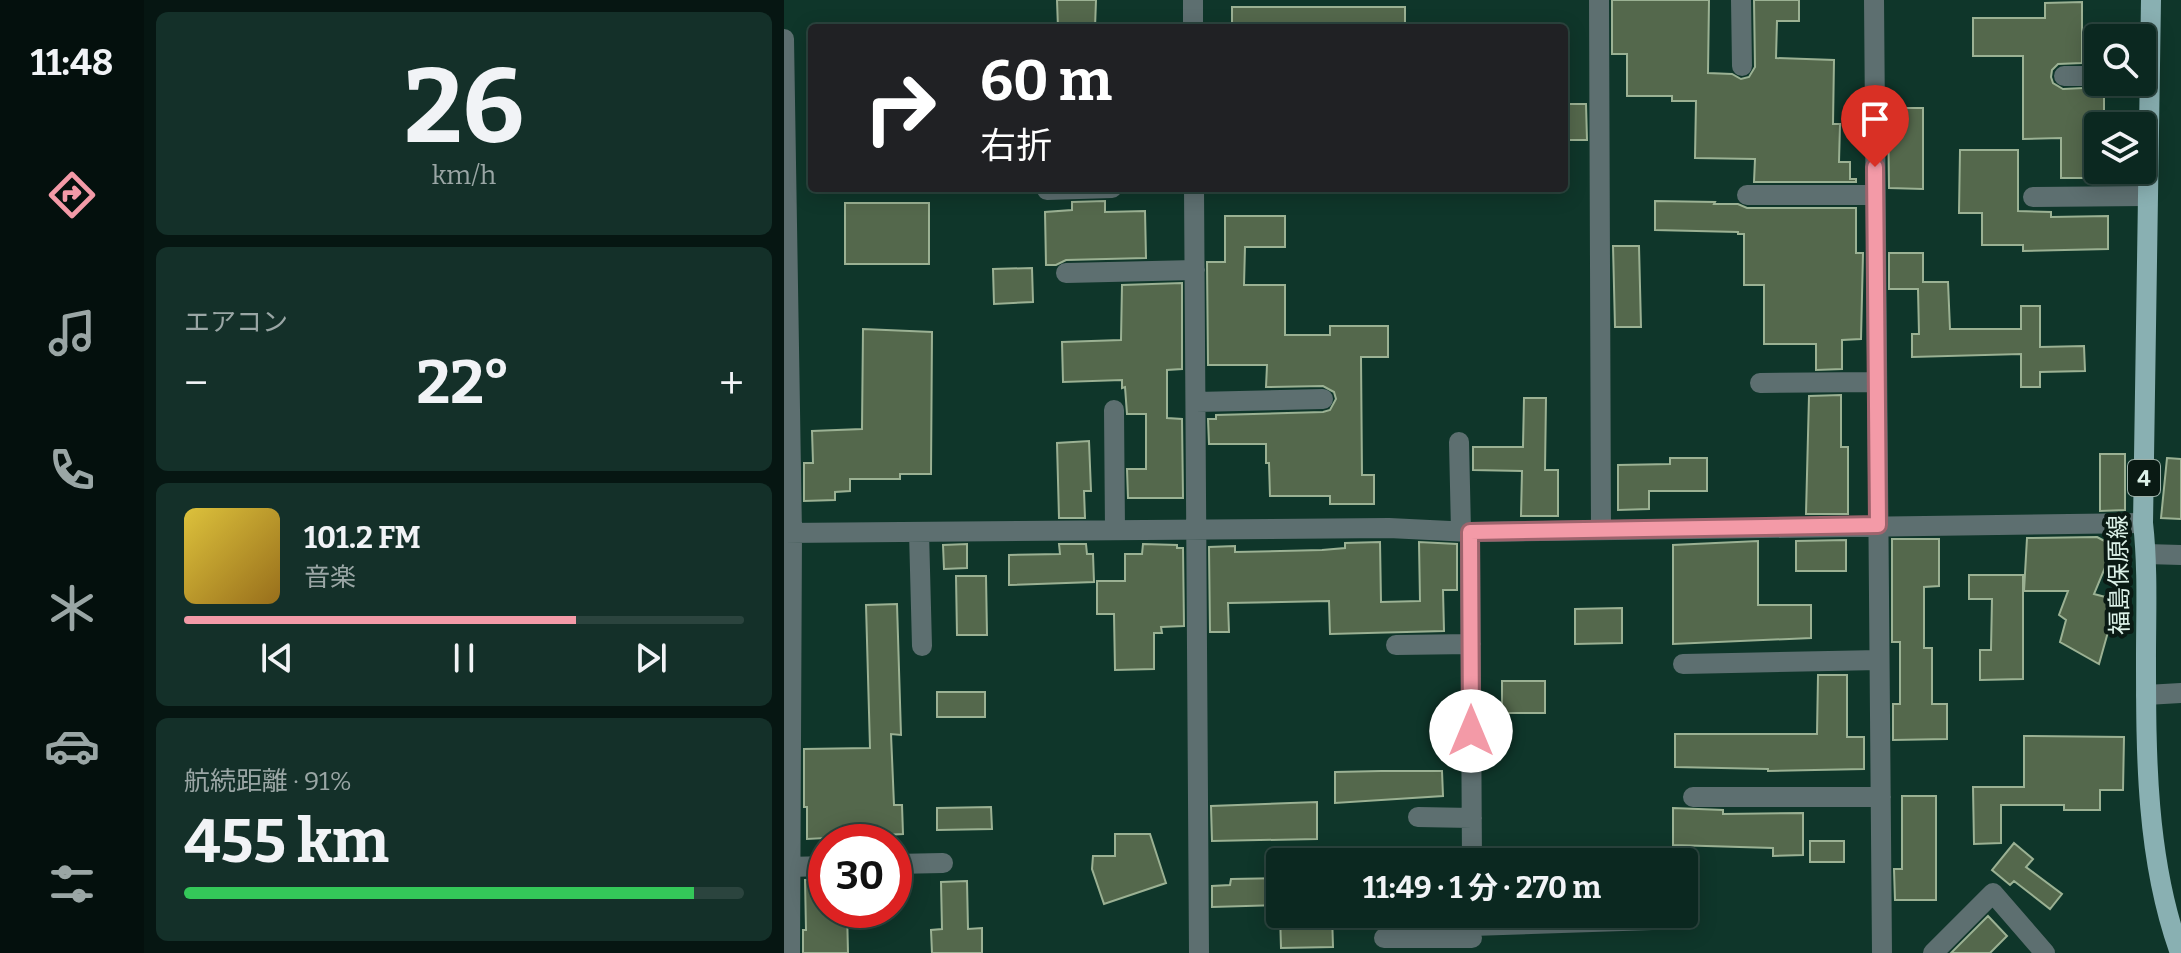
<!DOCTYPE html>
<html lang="ja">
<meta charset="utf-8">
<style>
:root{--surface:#0b2820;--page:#143029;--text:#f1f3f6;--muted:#9aa6a5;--line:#2b443e;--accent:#f39aa7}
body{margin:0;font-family:Bitter,"Noto Sans JP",serif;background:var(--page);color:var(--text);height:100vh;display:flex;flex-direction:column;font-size:30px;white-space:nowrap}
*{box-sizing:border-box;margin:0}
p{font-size:26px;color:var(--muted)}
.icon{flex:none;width:44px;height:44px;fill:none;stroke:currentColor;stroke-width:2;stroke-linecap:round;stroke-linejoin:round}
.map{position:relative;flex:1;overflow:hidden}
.sheet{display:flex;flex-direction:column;gap:12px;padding:12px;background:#061612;width:640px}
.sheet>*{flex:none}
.banner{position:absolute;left:24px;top:24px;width:760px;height:168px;border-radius:8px;box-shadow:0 4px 20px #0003,0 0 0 2px var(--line);background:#202124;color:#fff;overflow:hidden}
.fabs{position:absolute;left:1300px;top:24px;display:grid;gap:16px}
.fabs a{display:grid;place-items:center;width:72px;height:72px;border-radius:8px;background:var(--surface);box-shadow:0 4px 20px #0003,0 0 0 2px var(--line);font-size:40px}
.speed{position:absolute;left:24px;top:824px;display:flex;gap:16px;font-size:40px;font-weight:700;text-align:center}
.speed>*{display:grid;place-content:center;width:104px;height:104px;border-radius:50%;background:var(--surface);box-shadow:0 4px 20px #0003,0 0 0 2px var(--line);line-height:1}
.speed .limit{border:12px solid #d22;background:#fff;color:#111}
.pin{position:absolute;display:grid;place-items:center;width:68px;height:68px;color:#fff;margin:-82px -34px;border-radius:50% 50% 50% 0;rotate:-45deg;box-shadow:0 0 8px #0007}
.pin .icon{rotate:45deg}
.me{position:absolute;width:88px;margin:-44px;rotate:0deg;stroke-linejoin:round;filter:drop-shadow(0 0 6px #0008)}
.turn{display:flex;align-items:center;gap:28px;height:168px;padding:0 40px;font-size:36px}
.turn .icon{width:104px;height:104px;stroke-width:2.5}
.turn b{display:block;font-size:56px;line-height:68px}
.big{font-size:60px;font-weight:700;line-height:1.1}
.sheet .tile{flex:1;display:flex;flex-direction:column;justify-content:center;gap:12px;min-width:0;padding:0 28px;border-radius:12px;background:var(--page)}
.sheet .dial{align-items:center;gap:0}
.dial b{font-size:104px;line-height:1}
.song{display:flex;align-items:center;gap:24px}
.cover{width:96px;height:96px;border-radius:12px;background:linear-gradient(135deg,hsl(50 70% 55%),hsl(40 70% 35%))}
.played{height:8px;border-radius:4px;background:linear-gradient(90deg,var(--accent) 70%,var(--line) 70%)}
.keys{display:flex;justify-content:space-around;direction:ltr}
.heat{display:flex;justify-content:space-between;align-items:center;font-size:44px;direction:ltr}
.charge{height:12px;border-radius:6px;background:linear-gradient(90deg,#34c759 91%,var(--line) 0)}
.trip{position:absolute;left:482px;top:848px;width:432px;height:80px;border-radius:8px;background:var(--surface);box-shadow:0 4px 20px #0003,0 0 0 2px var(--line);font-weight:700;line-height:80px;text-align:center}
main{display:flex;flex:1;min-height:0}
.tabs{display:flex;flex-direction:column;width:144px;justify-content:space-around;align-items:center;background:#04100d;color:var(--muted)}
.tabs .icon{width:56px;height:56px}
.tabs .active{color:var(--accent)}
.tabs b{font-size:36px;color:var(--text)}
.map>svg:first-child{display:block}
.building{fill:#54684c;stroke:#9bb193;stroke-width:2}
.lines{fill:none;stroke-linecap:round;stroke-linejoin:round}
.street{stroke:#5d6f70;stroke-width:20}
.primary{stroke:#89b0b2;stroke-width:20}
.route-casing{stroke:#9e646d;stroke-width:20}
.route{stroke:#f39aa7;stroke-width:14}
.labels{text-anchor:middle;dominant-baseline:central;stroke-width:8;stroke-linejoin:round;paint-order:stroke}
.shield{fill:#0a1a14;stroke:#9eb1a9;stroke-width:2}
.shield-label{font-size:22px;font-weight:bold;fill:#ddf2e9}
.street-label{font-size:24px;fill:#ddf2e9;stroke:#0a1a14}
</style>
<main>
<nav class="tabs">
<b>11:48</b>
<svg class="icon active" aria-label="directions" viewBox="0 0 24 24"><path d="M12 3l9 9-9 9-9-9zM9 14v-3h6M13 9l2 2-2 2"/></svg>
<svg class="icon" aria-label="music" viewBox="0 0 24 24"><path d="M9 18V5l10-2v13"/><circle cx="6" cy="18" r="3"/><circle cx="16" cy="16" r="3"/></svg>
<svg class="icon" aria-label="phone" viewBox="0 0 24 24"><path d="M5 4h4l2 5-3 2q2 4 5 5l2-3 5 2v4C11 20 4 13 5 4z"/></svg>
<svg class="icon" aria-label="climate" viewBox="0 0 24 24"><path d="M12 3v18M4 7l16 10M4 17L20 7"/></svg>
<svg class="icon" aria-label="car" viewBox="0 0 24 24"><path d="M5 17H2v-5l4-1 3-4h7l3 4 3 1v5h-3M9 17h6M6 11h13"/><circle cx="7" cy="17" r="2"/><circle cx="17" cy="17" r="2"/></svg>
<svg class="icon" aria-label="filters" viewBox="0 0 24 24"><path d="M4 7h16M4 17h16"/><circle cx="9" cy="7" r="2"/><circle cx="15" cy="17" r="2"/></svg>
</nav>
<section class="sheet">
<div class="tile dial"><b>26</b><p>km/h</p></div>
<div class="tile"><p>エアコン</p>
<div class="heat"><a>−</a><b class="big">22°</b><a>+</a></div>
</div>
<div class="tile">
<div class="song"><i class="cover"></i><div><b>101.2 FM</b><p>音楽</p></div></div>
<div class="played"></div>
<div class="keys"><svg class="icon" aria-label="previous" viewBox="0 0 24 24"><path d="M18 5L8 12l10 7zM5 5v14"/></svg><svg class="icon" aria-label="pause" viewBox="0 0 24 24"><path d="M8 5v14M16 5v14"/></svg><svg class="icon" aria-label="next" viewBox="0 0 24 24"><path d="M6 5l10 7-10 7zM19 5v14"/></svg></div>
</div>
<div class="tile"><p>航続距離 · 91%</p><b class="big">455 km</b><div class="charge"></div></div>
</section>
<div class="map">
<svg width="1397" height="953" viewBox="0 0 1397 953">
<rect width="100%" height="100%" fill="#0f362a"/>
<path class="building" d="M273,0H312L311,28H274Z
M828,0H925L924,73L948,74L957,79L965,77L971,67L970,0H1015V21H993L992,58L1050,60L1049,124H1056L1055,162H1066V179H1072V182H970L971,159L911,158L912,101H888V96H843V54H828Z
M1298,2V63L1274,64L1268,70L1267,77L1269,83L1279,89L1320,87V126H1314V141H1311L1310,178H1277V138L1239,139V56H1189V18H1261V3Z
M448,7H621V28H448Z
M780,104H802L803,140H784V131H780Z
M1104,108H1139V189L1105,188Z
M1176,150H1234V211L1267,212V217L1324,216V249L1239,251V245H1198V213H1175Z
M321,201V212L361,211L362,258L282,260L272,265H262L261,212L288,210V202Z
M871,201L931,202L930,204H954L963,208H1072V253H1079L1077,339L1058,340V369L1032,370V344H980V285H960V234H954V232L871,230Z
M61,203H145V264H61Z
M441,216H501V247H461L460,285H501V335H546V326H604V357H577L578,475H590V504H546V496H486L485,463H482V444H425L424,419H432V415L539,412L546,410L552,399L550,392L539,386L482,387L483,365H424L423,262H441Z
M829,246H855L857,327H831Z
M1105,253H1139V282H1164L1166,329H1237V306H1256V347L1300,346L1301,371L1256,372V387H1237V354L1128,357V334H1135L1134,289H1105Z
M248,268L249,302L210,304L209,269Z
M398,283V369L383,370V418L398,419L399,498H344L343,469H362V414H343L341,387L338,388V380L279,382L278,342L337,340L338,285Z
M79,329L148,332L147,474H116V479H66V491L51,492V500L20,501V463H29L28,431L78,429Z
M1057,395V447H1064V514H1022L1025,396Z
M740,398H762L761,470H774V516H737L738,471L689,470V447H739Z
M305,441L307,491H300L301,518H275L273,443Z
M1316,454H1341V510L1316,511Z
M886,458H923V491H865V509L834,510V465L886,464Z
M1383,458L1397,459V519L1377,518Z
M1313,537L1330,546L1310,594L1333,600L1315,664L1276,642L1282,620L1275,615L1284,591H1240L1243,538Z
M1108,539H1155V586L1140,587V648H1148V704H1163V739L1109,740V704H1116V642H1108Z
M1062,540V571H1012V541Z
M974,541V605H1027V638L889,644V545Z
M596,542L597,602L636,601L635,542L673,544V590H659L660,631L546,634L545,601L444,603L445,632H426L425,547L451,546V552L538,550L561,548V543Z
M183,544V568L160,569L159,545Z
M275,544H302L303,554H309L310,582L225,585V555L276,554Z
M359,544L393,545V548H399L400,626L377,627L378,633H370V669L331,670L330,614H313V581H341V554H358Z
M1185,575H1239V679L1196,680V650H1207L1208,599H1185Z
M172,576H202L203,635H173Z
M113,604L117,735L107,734L110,805H118L119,834L23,839V807H20V749L86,748L82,605Z
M838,608V643L791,644V609Z
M1034,675H1063V737H1080V769L984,771V769L891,767V734H1033Z
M718,681H761V713H718Z
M153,692H201V717H153Z
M1240,736L1340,737L1339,790H1316V810H1280V805H1217V843L1190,844L1189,787H1240Z
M597,771H658L659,796L551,803V772Z
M1118,796H1152V900H1111L1110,869H1118Z
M533,802V839L428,841L427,806Z
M207,807L208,829L153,830V808Z
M889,808L939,810V814L1019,813V855L989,856V848L889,845Z
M331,834H366L382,883L320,904L308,869L309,856H331Z
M1026,841H1060V862H1026Z
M1230,843L1249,859L1242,867L1278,894L1266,909L1230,881L1226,885L1208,870Z
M496,878V905L428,907V886L446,885L447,879Z
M42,879V910H63L64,953H19V930H22L21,880Z
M183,881L184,929L198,928V953H148L147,930L158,929L157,882Z
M496,914H548L549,947L497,948Z
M1204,916L1223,936L1206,953H1167Z"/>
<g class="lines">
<path class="street" d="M409,0V28
M815,0L817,530
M957,0L958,66
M1090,0L1098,953
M0,39L8,533L6,953
M1280,76H1314
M410,188L415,953
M263,190L328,188
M963,195H1091
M1249,197L1364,196
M282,273L411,270
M976,383L1092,382
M412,402L539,399
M330,410L331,530
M675,442L677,531
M135,532L138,646
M686,532L688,862
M0,533L605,528L686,532L1359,523
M1362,554L1397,555
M612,645L687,644
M899,664L1095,660
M1362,695L1397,693
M909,797H1097
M634,817L688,818
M110,864L159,863
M5,867L42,866
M688,926L869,920
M600,938H688
M1149,953L1209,893L1261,953"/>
<path class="primary" d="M1367,0L1359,523C1364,567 1362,612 1362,657C1362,756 1362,859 1396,953"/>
</g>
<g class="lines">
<g class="route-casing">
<path id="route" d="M687,731L686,532L1094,525L1091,167"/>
</g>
<use href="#route" class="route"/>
</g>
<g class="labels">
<rect class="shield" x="1344" y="460" width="32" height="36" rx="6"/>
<g class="shield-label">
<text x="1360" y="478">4</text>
</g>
<g class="street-label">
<text transform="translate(1335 575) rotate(-91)">福島保原線</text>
</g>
</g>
</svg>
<div class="fabs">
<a><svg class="icon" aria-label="search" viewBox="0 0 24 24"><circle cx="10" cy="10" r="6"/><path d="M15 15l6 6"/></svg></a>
<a><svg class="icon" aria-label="layers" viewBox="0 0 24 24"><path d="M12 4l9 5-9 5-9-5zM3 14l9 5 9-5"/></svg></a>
</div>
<div class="speed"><div class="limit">30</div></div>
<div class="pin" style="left:1091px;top:167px;background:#d93025"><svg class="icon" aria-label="arrive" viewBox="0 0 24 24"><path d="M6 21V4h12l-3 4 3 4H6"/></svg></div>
<svg class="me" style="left:687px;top:731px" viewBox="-20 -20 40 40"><circle r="19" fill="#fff"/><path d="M0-13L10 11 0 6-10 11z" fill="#f39aa7"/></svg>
<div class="trip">11:49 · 1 分 · 270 m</div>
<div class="banner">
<div class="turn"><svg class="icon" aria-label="right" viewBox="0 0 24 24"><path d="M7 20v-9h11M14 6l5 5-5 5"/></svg><div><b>60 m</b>右折</div></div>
</div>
</div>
</main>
